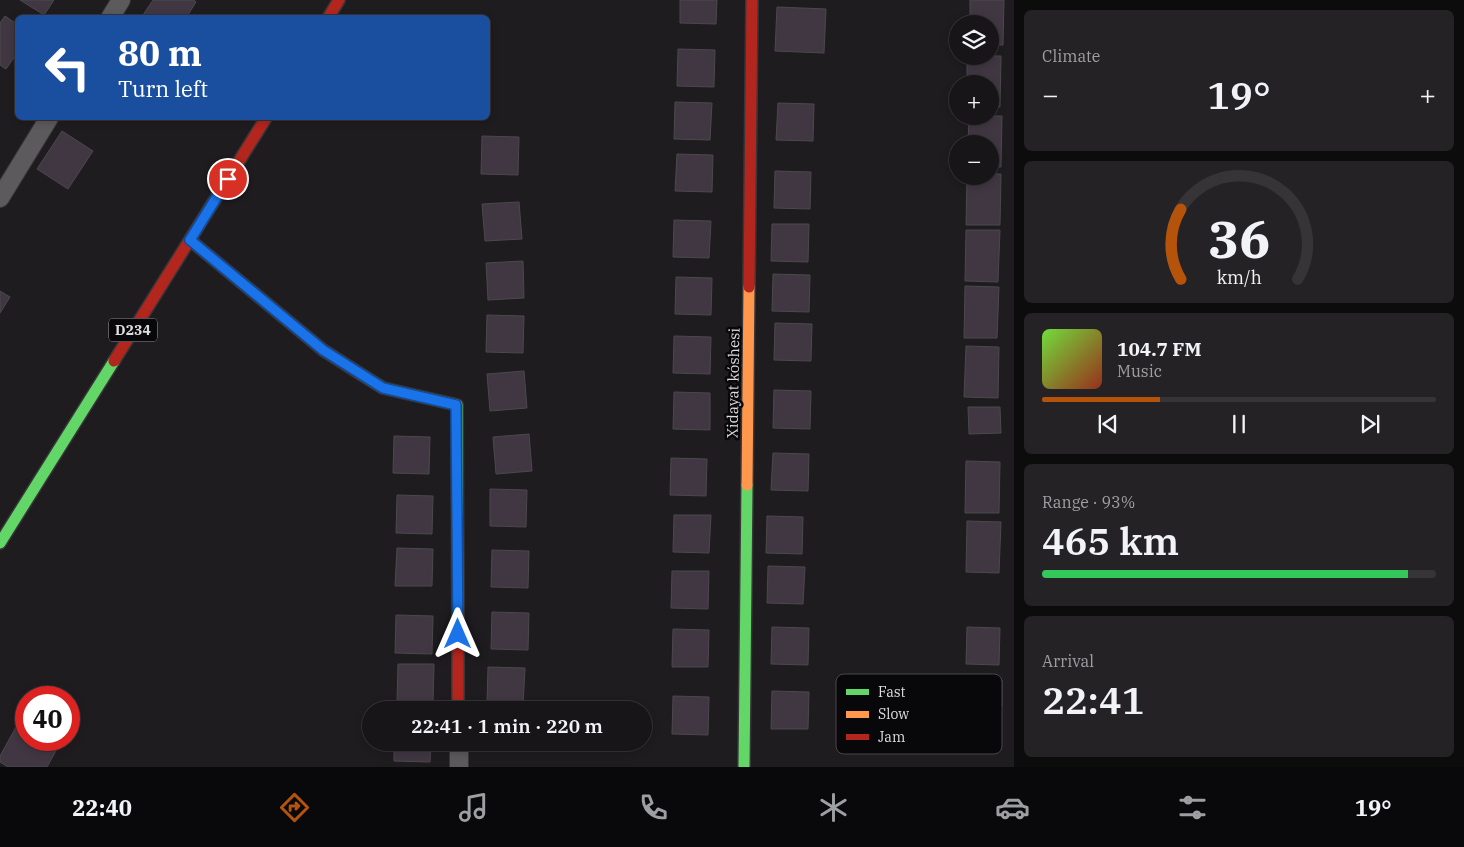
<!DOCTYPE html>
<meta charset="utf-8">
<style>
:root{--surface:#171518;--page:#242225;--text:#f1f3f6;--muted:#9e9fa2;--line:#363437;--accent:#b45309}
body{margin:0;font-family:"IBM Plex Serif",serif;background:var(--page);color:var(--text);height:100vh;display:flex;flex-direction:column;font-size:19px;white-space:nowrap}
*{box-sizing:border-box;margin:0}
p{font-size:16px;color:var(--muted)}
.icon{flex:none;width:28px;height:28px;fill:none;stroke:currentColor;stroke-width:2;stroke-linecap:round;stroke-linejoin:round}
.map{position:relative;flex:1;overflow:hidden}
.details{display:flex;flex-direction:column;gap:10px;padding:10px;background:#0d0c0d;width:450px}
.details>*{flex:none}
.guide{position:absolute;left:15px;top:15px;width:475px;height:105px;border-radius:8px;box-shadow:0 2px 8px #0003,0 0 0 1px var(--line);background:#1a4fa0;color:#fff;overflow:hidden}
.tools{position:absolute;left:949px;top:15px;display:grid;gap:10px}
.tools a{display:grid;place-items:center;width:50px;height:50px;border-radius:50%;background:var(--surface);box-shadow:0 2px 8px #0003,0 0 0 1px var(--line);font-size:25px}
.speed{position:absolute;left:15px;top:686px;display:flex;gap:10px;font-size:25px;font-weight:700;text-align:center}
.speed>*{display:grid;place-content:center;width:65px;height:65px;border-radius:50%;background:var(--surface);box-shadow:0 2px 8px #0003,0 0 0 1px var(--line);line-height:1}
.speed .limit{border:8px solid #d22;background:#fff;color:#111}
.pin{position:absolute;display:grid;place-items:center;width:42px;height:42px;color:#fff;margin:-21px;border:2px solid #fff;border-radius:50%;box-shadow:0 1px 5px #0007}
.me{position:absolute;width:55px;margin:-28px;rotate:0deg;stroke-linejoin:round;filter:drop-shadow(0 0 4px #0008)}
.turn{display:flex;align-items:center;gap:18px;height:105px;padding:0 20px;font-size:22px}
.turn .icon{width:65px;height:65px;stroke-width:2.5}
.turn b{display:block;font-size:35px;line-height:42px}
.big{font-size:38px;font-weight:600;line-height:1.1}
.details .widget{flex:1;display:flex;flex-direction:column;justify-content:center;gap:8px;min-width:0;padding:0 18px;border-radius:8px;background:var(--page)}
.details .dial{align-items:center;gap:0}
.dial svg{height:130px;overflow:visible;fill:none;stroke:var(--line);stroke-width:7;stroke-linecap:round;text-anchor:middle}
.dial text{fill:var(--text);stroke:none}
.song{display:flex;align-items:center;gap:15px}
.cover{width:60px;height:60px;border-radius:8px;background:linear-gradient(135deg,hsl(100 70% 55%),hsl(10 70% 35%))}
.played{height:5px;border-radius:2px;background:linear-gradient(90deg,var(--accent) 30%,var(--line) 30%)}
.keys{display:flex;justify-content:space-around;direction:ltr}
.heat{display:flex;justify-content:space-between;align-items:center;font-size:28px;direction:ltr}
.charge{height:8px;border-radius:4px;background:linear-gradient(90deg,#34c759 93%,var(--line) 0)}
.trip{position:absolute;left:362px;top:701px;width:290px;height:50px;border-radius:25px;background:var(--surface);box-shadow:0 2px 8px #0003,0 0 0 1px var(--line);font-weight:600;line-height:50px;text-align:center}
.tab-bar{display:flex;height:80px;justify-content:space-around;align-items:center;background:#09080a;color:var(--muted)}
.tab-bar .icon{width:35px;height:35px}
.tab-bar .selected{color:var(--accent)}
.tab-bar b{font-size:22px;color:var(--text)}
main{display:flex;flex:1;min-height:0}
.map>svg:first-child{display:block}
.building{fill:#403743;stroke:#4b494c}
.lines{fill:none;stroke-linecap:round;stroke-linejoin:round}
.street-casing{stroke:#383638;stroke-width:20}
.fast-casing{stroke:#383638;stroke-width:14}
.slow-casing{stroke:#383638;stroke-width:14}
.jam-casing{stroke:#383638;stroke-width:14}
.street{stroke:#5c5a5c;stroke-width:18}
.fast{stroke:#63d668;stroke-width:11}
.slow{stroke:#ff974d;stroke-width:11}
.jam{stroke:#b3261e;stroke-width:11}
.route-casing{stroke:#114b97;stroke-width:12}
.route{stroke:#1a73e8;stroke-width:9}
.labels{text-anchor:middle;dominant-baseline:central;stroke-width:5;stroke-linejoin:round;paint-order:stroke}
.shield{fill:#080709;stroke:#9e9ca0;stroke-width:1}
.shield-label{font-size:14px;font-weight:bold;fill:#dfdce0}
.street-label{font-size:15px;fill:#dfdce0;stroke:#080709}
.key{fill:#080709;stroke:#48474a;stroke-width:1}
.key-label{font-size:14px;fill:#dfdce0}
</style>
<main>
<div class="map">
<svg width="1014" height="767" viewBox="0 0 1014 767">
<rect width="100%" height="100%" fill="#1f1c20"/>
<path class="building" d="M20,0H54L44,15Z
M153,0H194L196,2L186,18H141Z
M680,0H717L716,24L680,23Z
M970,0H1004L1003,45H990V24H970Z
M777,7L826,9L824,53L775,51Z
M5,16L18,25V52L6,69L0,65V23Z
M678,49L715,50L714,87L677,86Z
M967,56H1001L1000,107H990V84H967Z
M675,102L712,103L710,140L674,139Z
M778,103L814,104L813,141L776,140Z
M969,116H1002L1001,167H990V144H968Z
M62,131L93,151L68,189L37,169Z
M482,136L519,137L518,175L481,174Z
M677,154L713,155L712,192L675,191Z
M775,171L811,172L810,209L774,208Z
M990,174H1001L1000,225H966L967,176H990Z
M519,202L522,239L485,241L482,204Z
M674,220L711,221L709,258L673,257Z
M772,224H809L808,262L771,261Z
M966,230H1000L998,282L965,281Z
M523,261L524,298L488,300L486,263Z
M773,274L810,275L809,312L772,311Z
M676,277L712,278L711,315L675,314Z
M965,286L999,287L997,338H964Z
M0,291L10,297L0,313Z
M487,315L524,316L523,353L486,352Z
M775,323L812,324L811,361L774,360Z
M674,336L711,337L710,374L673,373Z
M966,346L999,347L998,398L964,397Z
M524,371L527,408L490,411L487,374Z
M774,390L811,391L810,429L773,428Z
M674,392L710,393V430L673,429Z
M968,407H1000L1001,433L969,434Z
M529,434L532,471L496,474L493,437Z
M394,436L430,437L429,474L393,473Z
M773,453L809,454L808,491L771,490Z
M671,458L707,459L706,496L670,495Z
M966,461L1000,462L999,513H965Z
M490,489L527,490L526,527L490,526Z
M397,495L433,496L432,534L396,533Z
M674,515H711L709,553L673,552Z
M767,516L803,517L802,554L766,553Z
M967,521L1001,522L999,573L966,572Z
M397,548L433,549L432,586H395Z
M492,550L529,551L528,588L491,587Z
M768,566L805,567L803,604L767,603Z
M672,571H709L708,609L671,608Z
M492,612L529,613L528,650L491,649Z
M396,615L433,616L432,654L395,653Z
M772,627L809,628L808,665L771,664Z
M967,627L1000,628L999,665L966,664Z
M673,629L709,630L708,667H672Z
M398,664H434L433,702L397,701Z
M488,667L525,668L523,705L487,704Z
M1002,680V706L970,707V681Z
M772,691L809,692L808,729H771Z
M673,696L709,697L708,735L672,734Z
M26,709V740H62L47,767H8L0,762V756Z
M394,742H431L430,762L394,761Z"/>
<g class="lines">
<g class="street-casing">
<path id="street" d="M110,18L121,0
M0,198L49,118
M459,742V767"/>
</g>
<g class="fast-casing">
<path id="fast" d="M359,373L383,388L457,405L458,629
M0,543L114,361
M744,767L747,485"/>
</g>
<g class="slow-casing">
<path id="slow" d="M747,485L749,287"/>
</g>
<g class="jam-casing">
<path id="jam" d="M328,18L339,0
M190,240L323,350L359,373
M749,287L752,0
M114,361L266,118
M458,629V710"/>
</g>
<use href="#street" class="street"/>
<use href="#fast" class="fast"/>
<use href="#slow" class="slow"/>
<use href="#jam" class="jam"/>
</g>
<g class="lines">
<g class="route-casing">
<path id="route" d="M228,179L190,240L323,350L383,388L456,405L458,634"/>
</g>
<use href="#route" class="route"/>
</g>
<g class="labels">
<rect class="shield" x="109" y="318.5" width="48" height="23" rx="4"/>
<g class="shield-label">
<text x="133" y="330">D234</text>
</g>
<g class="street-label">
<text transform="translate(733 383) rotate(-89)">Xidayat kóshesi</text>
</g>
</g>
<rect x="836" y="674" width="166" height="80" rx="8" class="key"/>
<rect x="846" y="689" width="23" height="6" fill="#63d668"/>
<rect x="846" y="711" width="23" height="7" fill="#ff974d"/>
<rect x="846" y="734" width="23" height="6" fill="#b3261e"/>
<g class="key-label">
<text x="878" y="697">Fast</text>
<text x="878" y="719">Slow</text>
<text x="878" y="742">Jam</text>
</g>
</svg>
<div class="tools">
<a><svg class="icon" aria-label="layers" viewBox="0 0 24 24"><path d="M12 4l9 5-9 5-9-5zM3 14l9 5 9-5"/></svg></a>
<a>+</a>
<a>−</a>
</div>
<div class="speed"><div class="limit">40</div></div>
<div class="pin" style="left:228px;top:179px;background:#d93025"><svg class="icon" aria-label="arrive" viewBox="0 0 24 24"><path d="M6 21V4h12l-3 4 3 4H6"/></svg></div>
<svg class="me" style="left:458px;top:634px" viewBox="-20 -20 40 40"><path d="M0-17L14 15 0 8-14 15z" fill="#1a73e8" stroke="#fff" stroke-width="4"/></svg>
<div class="trip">22:41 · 1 min · 220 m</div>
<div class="guide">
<div class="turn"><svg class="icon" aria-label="left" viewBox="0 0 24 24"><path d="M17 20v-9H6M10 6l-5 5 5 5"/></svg><div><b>80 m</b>Turn left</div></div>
</div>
</div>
<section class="details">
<div class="widget"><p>Climate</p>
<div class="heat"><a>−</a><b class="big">19°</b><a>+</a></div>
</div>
<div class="widget dial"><svg viewBox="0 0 100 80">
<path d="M14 69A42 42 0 1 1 86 69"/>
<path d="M14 69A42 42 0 0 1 14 26" stroke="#b45309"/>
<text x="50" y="56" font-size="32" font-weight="700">36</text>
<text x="50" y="72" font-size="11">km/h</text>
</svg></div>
<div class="widget">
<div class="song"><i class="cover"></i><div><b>104.7 FM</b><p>Music</p></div></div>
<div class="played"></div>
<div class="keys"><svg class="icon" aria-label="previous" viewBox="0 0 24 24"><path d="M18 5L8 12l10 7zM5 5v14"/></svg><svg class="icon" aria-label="pause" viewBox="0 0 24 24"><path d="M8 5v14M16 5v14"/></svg><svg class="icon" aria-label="next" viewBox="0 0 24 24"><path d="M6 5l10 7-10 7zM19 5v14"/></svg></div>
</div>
<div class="widget"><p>Range · 93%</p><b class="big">465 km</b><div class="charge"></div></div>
<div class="widget"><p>Arrival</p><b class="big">22:41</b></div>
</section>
</main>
<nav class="tab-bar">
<b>22:40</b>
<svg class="icon selected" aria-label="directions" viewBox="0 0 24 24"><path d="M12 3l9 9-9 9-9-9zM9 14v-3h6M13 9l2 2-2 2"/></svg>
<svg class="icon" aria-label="music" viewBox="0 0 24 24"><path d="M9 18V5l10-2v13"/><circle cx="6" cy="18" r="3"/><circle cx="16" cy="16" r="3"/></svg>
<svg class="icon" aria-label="phone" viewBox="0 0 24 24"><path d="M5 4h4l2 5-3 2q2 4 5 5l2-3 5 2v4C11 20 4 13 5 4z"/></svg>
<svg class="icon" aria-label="climate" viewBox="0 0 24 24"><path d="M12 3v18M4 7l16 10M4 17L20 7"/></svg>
<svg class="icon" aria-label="car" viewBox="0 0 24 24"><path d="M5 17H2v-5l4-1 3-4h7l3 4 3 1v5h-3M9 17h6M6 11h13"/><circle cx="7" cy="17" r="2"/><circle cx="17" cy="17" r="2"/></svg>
<svg class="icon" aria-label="filters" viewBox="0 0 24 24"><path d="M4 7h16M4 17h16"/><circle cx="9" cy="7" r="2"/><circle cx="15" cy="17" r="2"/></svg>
<b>19°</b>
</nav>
